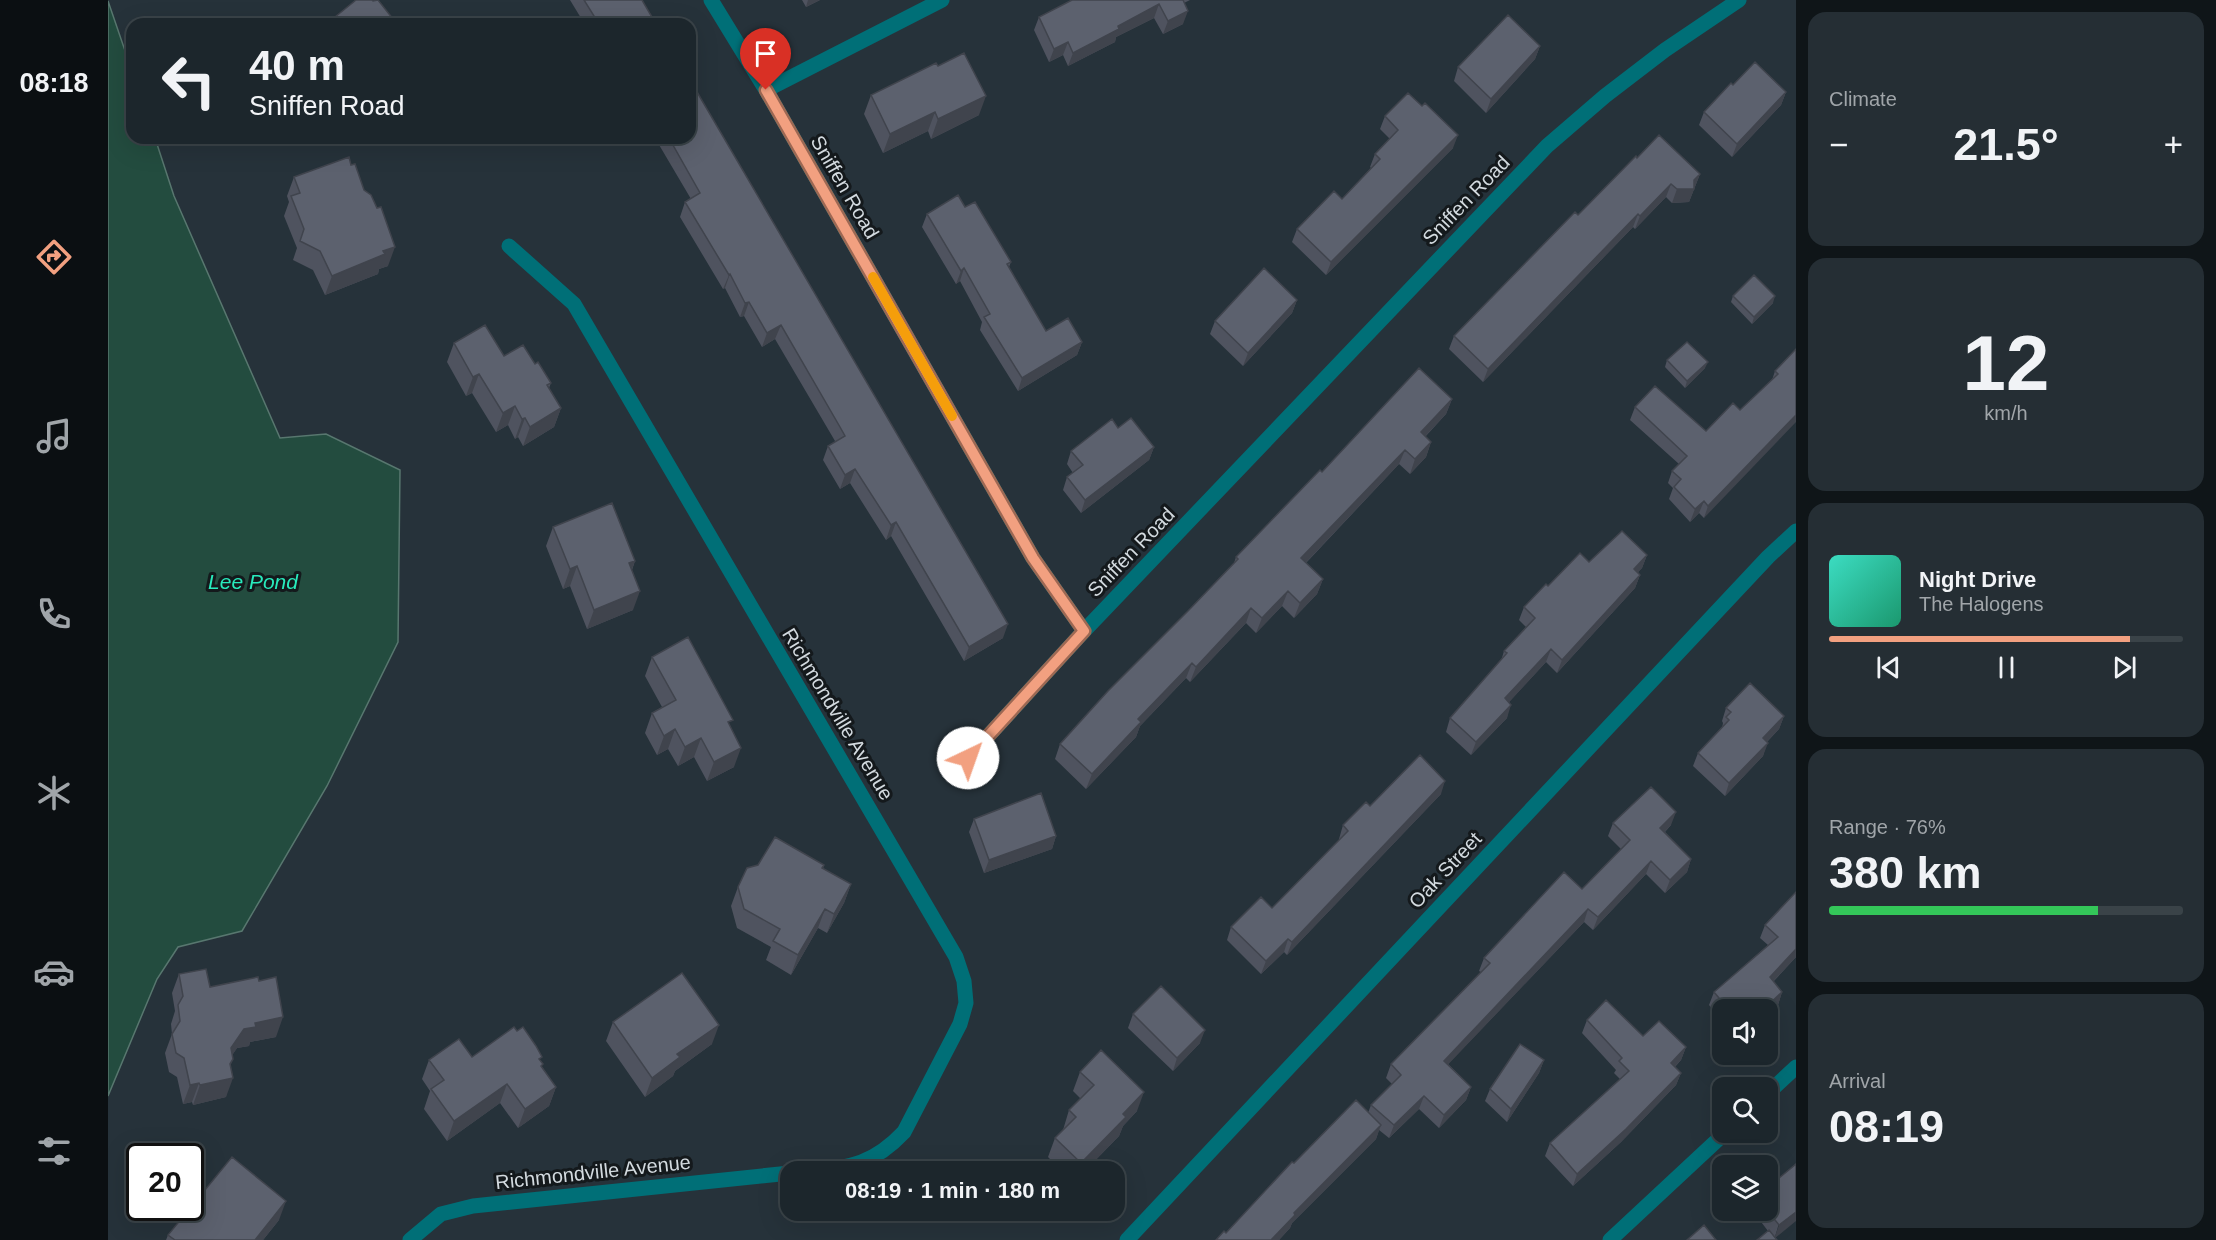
<!DOCTYPE html>
<meta charset="utf-8">
<style>
:root{--surface:#1c262c;--page:#252e34;--text:#f1f3f6;--muted:#a0a5a9;--line:#3a4348;--accent:#f2a080}
body{margin:0;font-family:Helvetica,sans-serif;background:var(--page);color:var(--text);height:100vh;display:flex;flex-direction:column;font-size:22px;white-space:nowrap}
*{box-sizing:border-box;margin:0}
p{font-size:20px;color:var(--muted)}
.icon{flex:none;width:33px;height:33px;fill:none;stroke:currentColor;stroke-width:2;stroke-linecap:round;stroke-linejoin:round}
.map{position:relative;flex:1;overflow:hidden}
.details{display:flex;flex-direction:column;gap:12px;padding:12px;background:#0f1518;width:420px}
.details>*{flex:none}
.guide{position:absolute;left:18px;top:18px;width:570px;height:126px;border-radius:18px;box-shadow:0 6px 24px #0002,0 0 0 2px var(--line);background:#1c262c;color:var(--text);overflow:hidden}
.controls{position:absolute;left:1604px;top:999px;display:grid;gap:12px}
.controls a{display:grid;place-items:center;width:66px;height:66px;border-radius:12px;background:var(--surface);box-shadow:0 6px 24px #0002,0 0 0 2px var(--line);font-size:30px}
.speed{position:absolute;left:18px;top:1143px;display:flex;gap:12px;font-size:30px;font-weight:700;text-align:center}
.speed>*{display:grid;place-content:center;width:78px;height:78px;border-radius:50%;background:var(--surface);box-shadow:0 6px 24px #0002,0 0 0 2px var(--line);line-height:1}
.speed .limit{border:3px solid #111;border-radius:9px;background:#fff;color:#111}
.pin{position:absolute;display:grid;place-items:center;width:51px;height:51px;color:#fff;margin:-62px -26px;border-radius:50% 50% 50% 0;rotate:-45deg;box-shadow:0 0 6px #0007}
.pin .icon{rotate:45deg}
.me{position:absolute;width:66px;margin:-33px;rotate:42deg;stroke-linejoin:round;filter:drop-shadow(0 0 4px #0008)}
.turn{display:flex;align-items:center;gap:21px;height:126px;padding:0 24px;font-size:27px}
.turn .icon{width:78px;height:78px;stroke-width:2.5}
.turn b{display:block;font-size:42px;line-height:51px}
.big{font-size:45px;font-weight:700;line-height:1.1}
.details .widget{flex:1;display:flex;flex-direction:column;justify-content:center;gap:9px;min-width:0;padding:0 21px;border-radius:18px;background:var(--page)}
.details .dial{align-items:center;gap:0}
.dial b{font-size:78px;line-height:1}
.song{display:flex;align-items:center;gap:18px}
.cover{width:72px;height:72px;border-radius:9px;background:linear-gradient(135deg,hsl(170 70% 55%),hsl(160 70% 35%))}
.played{height:6px;border-radius:3px;background:linear-gradient(90deg,var(--accent) 85%,var(--line) 85%)}
.keys{display:flex;justify-content:space-around;direction:ltr}
.heat{display:flex;justify-content:space-between;align-items:center;font-size:33px;direction:ltr}
.charge{height:9px;border-radius:4px;background:linear-gradient(90deg,#34c759 76%,var(--line) 0)}
.trip{position:absolute;left:672px;top:1161px;width:345px;height:60px;border-radius:18px;background:var(--surface);box-shadow:0 6px 24px #0002,0 0 0 2px var(--line);font-weight:700;line-height:60px;text-align:center}
main{display:flex;flex:1;min-height:0}
.tabs{display:flex;flex-direction:column;width:108px;justify-content:space-around;align-items:center;background:#0b0f12;color:var(--muted)}
.tabs .icon{width:42px;height:42px}
.tabs .active{color:var(--accent)}
.tabs b{font-size:27px;color:var(--text)}
.map>svg:first-child{display:block}
.water{fill:#234c3f;stroke:#58776f;stroke-width:1.5}
.lines{fill:none;stroke-linecap:round;stroke-linejoin:round}
.minor{stroke:#006f77;stroke-width:15}
.wall{fill:#4f535f}
.shaded-wall{fill:#40444d}
.building{fill:#5c616e;stroke:#40444d;stroke-width:1.5}
.route-casing{stroke:#9d6853;stroke-width:15}
.route{stroke:#f2a080;stroke-width:10}
.slow{stroke:#f59e0b;stroke-width:10}
.labels{text-anchor:middle;dominant-baseline:central;stroke-width:6;stroke-linejoin:round;paint-order:stroke}
.street-label{font-size:20px;fill:#d3dadf;stroke:#14191c}
.water-label{font-size:21px;font-style:italic;fill:#28eabc;stroke:#14191c}
</style>
<main>
<nav class="tabs">
<b>08:18</b>
<svg class="icon active" aria-label="directions" viewBox="0 0 24 24"><path d="M12 3l9 9-9 9-9-9zM9 14v-3h6M13 9l2 2-2 2"/></svg>
<svg class="icon" aria-label="music" viewBox="0 0 24 24"><path d="M9 18V5l10-2v13"/><circle cx="6" cy="18" r="3"/><circle cx="16" cy="16" r="3"/></svg>
<svg class="icon" aria-label="phone" viewBox="0 0 24 24"><path d="M5 4h4l2 5-3 2q2 4 5 5l2-3 5 2v4C11 20 4 13 5 4z"/></svg>
<svg class="icon" aria-label="climate" viewBox="0 0 24 24"><path d="M12 3v18M4 7l16 10M4 17L20 7"/></svg>
<svg class="icon" aria-label="car" viewBox="0 0 24 24"><path d="M5 17H2v-5l4-1 3-4h7l3 4 3 1v5h-3M9 17h6M6 11h13"/><circle cx="7" cy="17" r="2"/><circle cx="17" cy="17" r="2"/></svg>
<svg class="icon" aria-label="filters" viewBox="0 0 24 24"><path d="M4 7h16M4 17h16"/><circle cx="9" cy="7" r="2"/><circle cx="15" cy="17" r="2"/></svg>
</nav>
<div class="map">
<svg width="1688" height="1240" viewBox="0 0 1688 1240">
<rect width="100%" height="100%" fill="#26323a"/>
<path class="water" d="M0,1L24,71V138H47L66,196L172,438L218,434L292,470L290,642L219,786L134,931L70,947L49,979L0,1096Z"/>
<g class="lines">
<path class="minor" d="M603,0L658,90L925,558L976,631L1439,146L1497,96L1557,50L1631,0
M658,90L834,0
M401,246L466,304L848,957L856,981L858,1003L852,1024L796,1132C763,1167 740,1167 694,1172
M860,758L976,631
M1659,1094L1688,1067
M302,1240L333,1214L365,1206L682,1173
M1019,1240L1660,557L1688,531
M1502,1240L1618,1132"/>
</g>
<path class="wall" d="M462,0H534L548,24H476V23Z
M694,0H712L698,7Z
M964,0H1082L1076,3L1075,24L1055,34L1046,18L1008,37L1007,42L960,66L955,55L941,62L926,30L931,17Z
M227,17L289,24H225Z
M1432,46L1427,59L1378,113L1346,81L1350,67Z
M830,66L871,115L823,139L820,131L775,153L756,114L763,95Z
M1678,92L1673,105L1624,157L1591,125L1596,112Z
M1277,116L1345,148L1218,275L1184,242L1189,229L1234,199L1263,168L1262,167L1267,154L1282,139L1272,129Z
M547,138H582L895,638L856,661L783,536L778,540L742,483L732,489L715,460L720,446L728,442L727,441L667,339L654,347L636,316L632,317L617,288L615,289L572,217L577,202L583,199Z
M1529,158L1592,174L1581,202L1564,203L1558,197L1527,229L1525,227L1375,382L1341,349L1346,336Z
M186,177L280,266L271,269L270,274L217,295L205,270L185,260L189,248L176,216L181,202L179,196Z
M857,207L903,262L901,267L938,331L974,342L969,355L910,391L872,330L874,322L852,281L848,284L814,227L819,214Z
M1625,296L1665,303L1644,324L1623,302Z
M1189,300L1184,313L1135,366L1102,334L1107,321Z
M346,343L427,364L443,383L441,388L453,408L446,427L415,446L410,437L407,439L400,425L388,432L364,393L358,396L339,362Z
M1688,349L1596,518L1591,513L1582,522L1561,499L1565,488L1560,483L1564,471L1571,464L1522,420L1527,407L1598,431L1632,410L1664,380L1667,371Z
M1559,360L1597,368L1577,388L1557,367Z
M1344,399L1338,414L1317,437L1323,442L1318,457L1302,474L1291,464L1198,563L1215,579L1209,594L1186,618L1174,606L1148,633L1138,623L1082,682L1078,678L1032,726L1028,737L978,789L947,759L952,744L1126,563L1128,557L1214,472Z
M1010,428L1046,447L1041,460L973,513L955,490L959,477L965,473L959,464L963,451Z
M445,527L527,561L524,570L525,610L479,629L462,586L455,589L438,546Z
M1539,555L1534,568L1530,572L1532,575L1527,588L1449,673L1438,662L1401,702L1399,718L1363,755L1338,732L1342,718L1393,661L1396,651L1418,627L1411,620L1416,607L1440,586L1481,562Z
M544,657L622,727L626,767L599,781L586,757L570,766L560,749L549,755L537,733L544,713L554,707L537,676Z
M1618,708L1676,716L1671,729L1659,742L1655,756L1617,796L1585,766L1590,753L1614,728L1615,723L1614,721Z
M1333,794L1179,955L1176,952L1153,974L1119,940L1123,927L1164,908L1232,840L1231,839L1235,825L1262,806Z
M866,819L948,836L944,849L876,873L861,832Z
M1505,823L1563,825L1557,832L1583,859L1579,872L1557,893L1538,874L1485,930L1476,922L1340,1064L1363,1087L1358,1100L1331,1128L1311,1109L1281,1138L1271,1130L1268,1139L1184,1223L1182,1228L1171,1240H1108L1118,1233L1186,1163L1260,1113L1263,1105L1284,1084L1278,1078L1283,1064L1373,972L1371,971L1376,958L1474,889L1513,849L1500,836Z
M716,865L715,869L743,884L736,903L719,933L710,928L683,975L658,960L663,947L629,928L623,906L630,887Z
M1688,892V957L1665,982L1674,992L1670,1005L1659,1016V1010H1614V1021L1601,1005L1606,992L1660,945L1652,938L1657,925Z
M71,974L102,987L168,1037L142,1042L141,1046L129,1048L124,1055L118,1097L85,1105L84,1102L75,1104L69,1077L61,1072L57,1053L64,1034L63,1024L67,1011L64,993Z
M1025,1014L1092,1043L1065,1071L1020,1028Z
M1479,1020L1578,1047L1573,1060L1567,1067L1573,1073L1568,1085L1513,1142L1465,1186L1437,1156L1442,1143L1512,1079L1506,1073L1508,1070L1474,1033Z
M505,1022L604,1044L567,1071L565,1076L537,1097L498,1041Z
M364,1057L432,1062L434,1067L448,1087L441,1106L410,1128L392,1103L339,1141L316,1109L322,1091L314,1079L321,1060Z
M1436,1060L1431,1073L1399,1122L1377,1101L1382,1089Z
M972,1072L1029,1111L1015,1126L1011,1136L976,1172H955L940,1157L947,1138L955,1130L961,1110L973,1099L965,1091Z
M1688,1165L1667,1237L1660,1231L1644,1210H1659Z
M171,1220L155,1240H58L60,1235Z"/>
<path class="shaded-wall" d="M700,0H712L698,7Z
M1051,4L1046,18L1008,37L1007,42L960,66L965,53L1010,26Z
M1080,11L1075,24L1055,34L1060,21Z
M960,42L955,55L941,62L946,49Z
M1432,46L1427,59L1378,113L1383,99Z
M1678,92L1673,105L1624,157L1629,144Z
M878,96L871,115L823,139L830,119Z
M827,112L820,131L775,153L782,134Z
M1350,135L1345,148L1218,275L1223,262Z
M1592,174L1581,202L1564,203L1569,189L1586,180Z
M1563,184L1558,197L1527,229L1532,216Z
M1530,214L1525,227L1375,382L1380,369Z
M287,247L280,266L271,269L270,274L217,295L224,276L275,251Z
M856,268L852,281L848,284L853,271Z
M622,274L617,288L615,289L621,275Z
M1667,296L1665,303L1644,324L1646,317Z
M1189,300L1184,313L1135,366L1140,353Z
M641,302L636,316L632,317L637,303Z
M673,325L667,339L654,347L659,333Z
M974,342L969,355L910,391L914,378Z
M1600,362L1597,368L1577,388L1579,381Z
M371,374L364,393L358,396L365,377Z
M1344,399L1338,414L1307,447L1313,432Z
M407,406L400,425L388,432L395,413Z
M453,408L446,427L415,446L422,427Z
M1688,415V422L1596,518L1600,506Z
M417,418L410,437L407,439L414,419Z
M1323,442L1318,457L1302,474L1307,459Z
M1046,447L1041,460L973,513L977,500Z
M1297,450L1291,464L1188,573L1193,558Z
M747,469L742,483L732,489L737,475Z
M1596,501L1591,513L1582,522L1587,509Z
M788,522L783,536L778,540L783,525Z
M1539,555L1534,568L1521,582L1526,569Z
M527,561L520,580L521,563Z
M469,566L462,586L455,589L462,569Z
M1532,575L1527,588L1449,673L1454,660Z
M1215,579L1209,594L1186,618L1192,603Z
M532,591L525,610L479,629L486,610Z
M1180,591L1174,606L1148,633L1154,618Z
M1143,608L1138,623L1082,682L1088,667Z
M900,624L895,638L856,661L861,647Z
M1443,649L1438,662L1392,712L1397,698Z
M1084,663L1078,678L1032,726L1028,737L978,789L984,774L1030,719Z
M1403,705L1399,718L1363,755L1368,742Z
M1676,716L1671,729L1650,751L1655,738Z
M567,729L560,749L549,755L556,736Z
M593,738L586,757L570,766L577,747Z
M1660,743L1655,756L1617,796L1621,783Z
M633,748L626,767L599,781L606,762Z
M1337,781L1333,794L1179,955L1184,942Z
M1568,812L1563,825L1548,841L1552,828Z
M948,836L944,849L876,873L881,860Z
M1583,859L1579,872L1557,893L1562,880Z
M1543,861L1538,874L1485,930L1490,917Z
M743,884L736,903L719,933L726,914Z
M717,909L710,928L683,975L690,955Z
M1480,909L1476,922L1331,1074L1336,1061Z
M1180,939L1176,952L1153,974L1158,961Z
M1688,949V957L1657,990L1662,977Z
M1674,992L1670,1005L1659,1016L1658,1007Z
M175,1017L168,1037L142,1042L141,1046L129,1048L116,1068L123,1048L136,1029L147,1023Z
M611,1025L604,1044L567,1071L565,1076L537,1097L544,1078L569,1054Z
M1097,1030L1092,1043L1065,1071L1069,1058Z
M1578,1047L1573,1060L1558,1076L1563,1063Z
M125,1059L117,1080L125,1078L118,1097L85,1105L92,1085L122,1064Z
M1436,1060L1431,1073L1399,1122L1403,1109Z
M1573,1073L1568,1085L1513,1142L1465,1186L1469,1174Z
M91,1083L84,1102L75,1104L82,1085Z
M399,1084L392,1103L339,1141L346,1121Z
M448,1087L441,1106L410,1128L417,1109Z
M1363,1087L1358,1100L1331,1128L1336,1115Z
M1036,1092L1029,1111L1015,1126L1011,1136L976,1172H970L973,1163L1015,1114Z
M1316,1096L1311,1109L1281,1138L1286,1125Z
M1273,1125L1268,1139L1184,1223L1182,1228L1171,1240H1163L1186,1213Z
M178,1201L171,1220L155,1240H147Z
M1688,1212V1221L1666,1239L1671,1225Z"/>
<path class="building" d="M248,0H264L265,1L270,0L289,24H233L227,17Z
M476,0H534L548,24H479L477,21L486,16Z
M964,0H1075L1080,11L1060,21L1051,4L1010,26L1011,29L965,53L960,42L946,49L931,17Z
M1400,15L1432,46L1383,99L1350,67Z
M856,53L878,96L830,119L827,112L782,134L763,95L828,63L830,66Z
M1647,62L1678,92L1629,144L1596,112L1623,83L1625,85Z
M582,80L900,624L861,647L788,522L783,525L747,469L737,475L720,446L737,436L732,427L673,325L659,333L641,302L637,303L622,274L621,275L577,202L592,193L561,138H582Z
M1300,93L1314,106L1317,103L1350,135L1223,262L1189,229L1226,191L1234,199L1272,159L1267,154L1290,130L1277,116Z
M1551,135L1592,174L1586,180V189H1569L1563,184L1532,216L1530,214L1380,369L1346,336L1467,212L1470,215L1528,156L1529,158Z
M241,157L243,165L247,164L256,190L263,195L269,208L273,207L287,247L275,251L277,254L224,276L212,251L192,241L196,229L183,196L192,193L186,177Z
M850,195L857,207L867,202L903,262L899,264L938,331L960,318L974,342L914,378L876,317L882,314L856,268L853,271L819,214Z
M1156,268L1189,300L1140,353L1107,321Z
M1646,275L1667,296L1646,317L1625,296Z
M377,325L396,356L415,345L427,364L430,362L443,383L439,385L453,408L422,427L417,418L414,419L407,406L395,413L371,374L365,377L346,343Z
M1579,342L1600,362L1579,381L1559,360Z
M1688,349V415L1600,506L1596,501L1587,509L1566,487L1573,479L1564,471L1579,456L1527,407L1547,386L1598,431L1625,403L1632,410L1670,374L1667,371Z
M1311,368L1344,399L1313,432L1323,442L1307,459L1297,450L1193,558L1215,579L1192,603L1180,591L1154,618L1143,608L1088,667L1084,663L1030,719L1033,722L984,774L952,744L1000,691L1080,611L1130,559L1128,557L1212,470L1214,472Z
M1023,418L1046,447L977,500L959,477L975,465L963,451L1004,419L1010,428Z
M504,503L527,561L521,563L532,591L486,610L469,566L462,569L445,527Z
M1514,531L1539,555L1526,569L1532,575L1454,660L1443,649L1397,698L1403,705L1368,742L1342,718L1399,653L1396,651L1427,618L1416,607L1438,584L1440,586L1472,553L1481,562Z
M580,637L625,720L620,722L633,748L606,762L593,738L577,747L567,729L556,736L544,713L568,700L544,657Z
M1642,683L1676,716L1655,738L1660,743L1621,783L1590,753L1621,720L1618,717L1623,712L1618,708Z
M1312,755L1337,781L1184,942L1180,939L1158,961L1123,927L1153,897L1164,908L1240,831L1235,825L1258,802L1262,806Z
M1543,787L1568,812L1552,828L1583,859L1562,880L1543,861L1490,917L1480,909L1336,1061L1363,1087L1336,1115L1316,1096L1286,1125L1263,1105L1293,1075L1283,1064L1382,963L1376,958L1456,872L1474,889L1522,840L1505,823Z
M933,793L948,836L881,860L866,819Z
M667,837L716,865L714,868L743,884L726,914L717,909L690,955L665,941L672,929L636,909L630,887L639,868L650,865Z
M1688,892V949L1662,977L1674,992L1658,1007L1661,1010L1659,1012V1010H1621L1606,992L1670,937L1657,925Z
M98,969L102,987L150,977L151,981L168,977L175,1017L147,1023L148,1027L136,1029L123,1048L125,1059L122,1064L125,1078L92,1085L91,1083L82,1085L76,1058L68,1053L64,1034L72,1021L70,1005L75,996L71,974Z
M574,973L611,1025L569,1054L572,1057L544,1078L505,1022Z
M1053,986L1097,1030L1069,1058L1025,1014Z
M1498,1000L1535,1036L1551,1021L1578,1047L1563,1063L1573,1073L1518,1129L1469,1174L1442,1143L1521,1071L1511,1061L1514,1058L1479,1020Z
M406,1027L409,1031L415,1027L428,1046L434,1057L431,1059L435,1064L433,1066L448,1087L417,1109L399,1084L346,1121L323,1089L336,1080L321,1060L351,1039L364,1057Z
M1412,1044L1436,1060L1403,1109L1382,1089Z
M993,1050L1036,1092L1015,1114L1018,1117L973,1163L947,1138L968,1117L961,1110L986,1085L972,1072Z
M1248,1100L1273,1125L1186,1213L1187,1215L1163,1240H1108L1116,1231L1118,1233L1184,1162L1186,1163Z
M124,1157L178,1201L147,1240H67L60,1235Z
M1688,1164V1212L1671,1225L1659,1210V1188Z
M1596,1225L1608,1240H1579Z
M1661,1230L1669,1240H1649Z"/>
<g class="lines">
<g class="route-casing">
<path id="route" d="M658,90L925,558L976,631L860,758"/>
</g>
<use href="#route" class="route"/>
<path class="slow" d="M765,277L844,416"/>
</g>
<g class="labels">
<g class="street-label">
<text transform="translate(737 187) rotate(60)">Sniffen Road</text>
<text transform="translate(1358 200) rotate(-46)">Sniffen Road</text>
<text transform="translate(1023 552) rotate(-46)">Sniffen Road</text>
<text transform="translate(730 714) rotate(59)">Richmondville Avenue</text>
<text transform="translate(1337 870) rotate(-47)">Oak Street</text>
<text transform="translate(485 1172) rotate(-6)">Richmondville Avenue</text>
</g>
<g class="water-label">
<text x="145" y="581">Lee Pond</text>
</g>
</g>
</svg>
<div class="controls">
<a><svg class="icon" aria-label="sound" viewBox="0 0 24 24"><path d="M4 9h4l5-4v14l-5-4H4zM17 9q2 3 0 6"/></svg></a>
<a><svg class="icon" aria-label="search" viewBox="0 0 24 24"><circle cx="10" cy="10" r="6"/><path d="M15 15l6 6"/></svg></a>
<a><svg class="icon" aria-label="layers" viewBox="0 0 24 24"><path d="M12 4l9 5-9 5-9-5zM3 14l9 5 9-5"/></svg></a>
</div>
<div class="speed"><div class="limit">20</div></div>
<div class="pin" style="left:658px;top:90px;background:#d93025"><svg class="icon" aria-label="arrive" viewBox="0 0 24 24"><path d="M6 21V4h12l-3 4 3 4H6"/></svg></div>
<svg class="me" style="left:860px;top:758px" viewBox="-20 -20 40 40"><circle r="19" fill="#fff"/><path d="M0-13L10 11 0 6-10 11z" fill="#f2a080"/></svg>
<div class="trip">08:19 · 1 min · 180 m</div>
<div class="guide">
<div class="turn"><svg class="icon" aria-label="left" viewBox="0 0 24 24"><path d="M17 20v-9H6M10 6l-5 5 5 5"/></svg><div><b>40 m</b>Sniffen Road</div></div>
</div>
</div>
<section class="details">
<div class="widget"><p>Climate</p>
<div class="heat"><a>−</a><b class="big">21.5°</b><a>+</a></div>
</div>
<div class="widget dial"><b>12</b><p>km/h</p></div>
<div class="widget">
<div class="song"><i class="cover"></i><div><b>Night Drive</b><p>The Halogens</p></div></div>
<div class="played"></div>
<div class="keys"><svg class="icon" aria-label="previous" viewBox="0 0 24 24"><path d="M18 5L8 12l10 7zM5 5v14"/></svg><svg class="icon" aria-label="pause" viewBox="0 0 24 24"><path d="M8 5v14M16 5v14"/></svg><svg class="icon" aria-label="next" viewBox="0 0 24 24"><path d="M6 5l10 7-10 7zM19 5v14"/></svg></div>
</div>
<div class="widget"><p>Range · 76%</p><b class="big">380 km</b><div class="charge"></div></div>
<div class="widget"><p>Arrival</p><b class="big">08:19</b></div>
</section>
</main>
